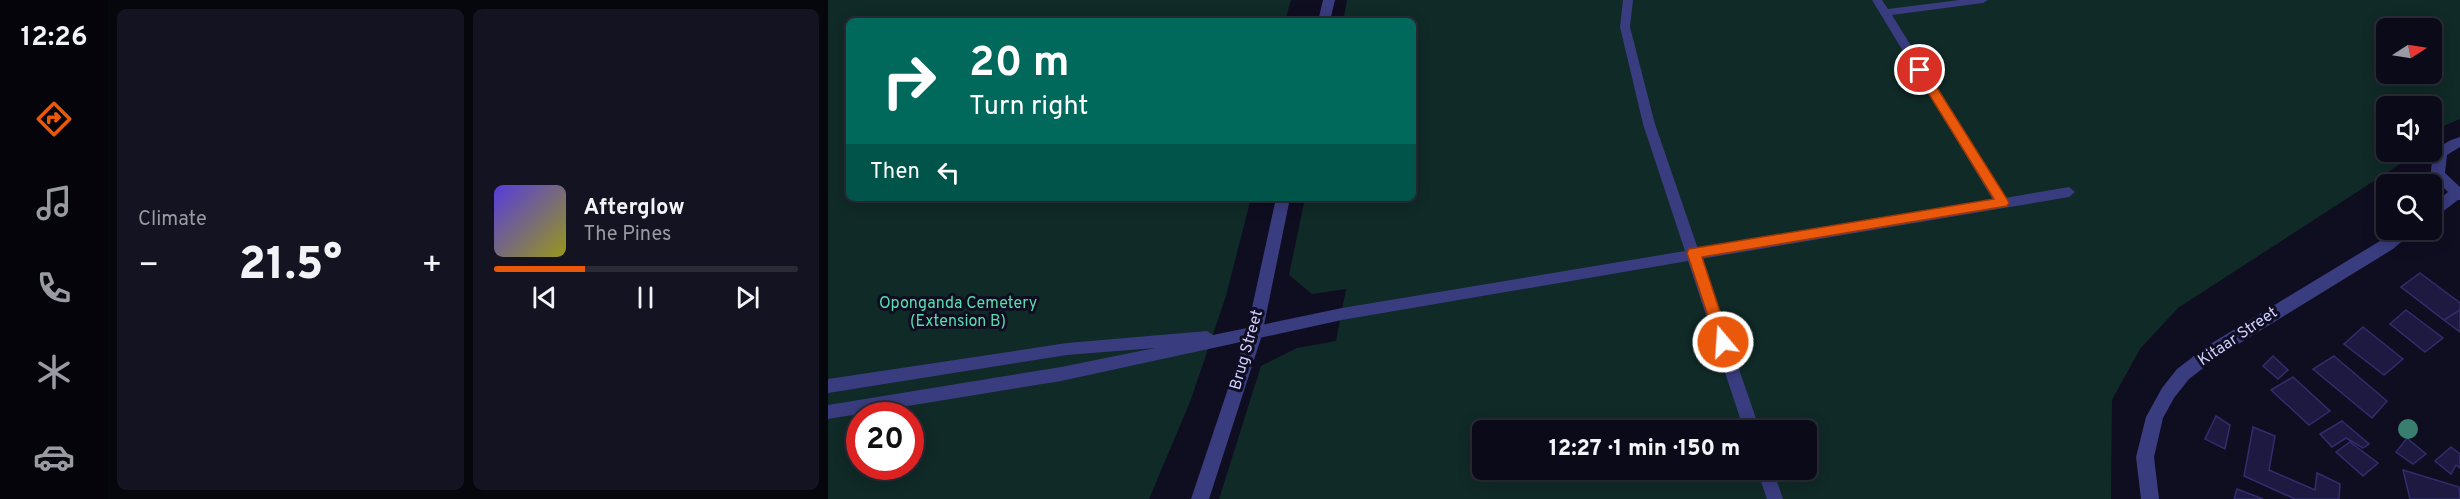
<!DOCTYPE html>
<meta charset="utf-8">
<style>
:root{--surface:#0b0a18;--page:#141321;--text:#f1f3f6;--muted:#9a9aa2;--line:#2b2b37;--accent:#ea580c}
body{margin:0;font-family:Overpass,sans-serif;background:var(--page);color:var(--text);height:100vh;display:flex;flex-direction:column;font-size:22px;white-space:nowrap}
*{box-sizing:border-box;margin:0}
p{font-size:20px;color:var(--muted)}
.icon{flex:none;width:33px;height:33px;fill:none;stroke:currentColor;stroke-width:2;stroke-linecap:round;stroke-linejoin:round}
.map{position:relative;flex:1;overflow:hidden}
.sheet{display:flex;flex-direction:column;gap:9px;padding:9px;background:#06060d;width:720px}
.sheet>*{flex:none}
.guide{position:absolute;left:18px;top:18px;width:570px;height:183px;border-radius:9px;box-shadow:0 3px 15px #0003,0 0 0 2px var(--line);background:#00695c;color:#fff;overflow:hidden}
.needle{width:39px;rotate:78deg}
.fabs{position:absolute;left:1548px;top:18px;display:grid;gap:12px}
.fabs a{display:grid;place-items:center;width:66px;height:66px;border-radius:9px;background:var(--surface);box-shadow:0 3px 15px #0003,0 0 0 2px var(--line);font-size:30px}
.speed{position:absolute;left:18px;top:402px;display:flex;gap:12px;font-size:30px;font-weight:700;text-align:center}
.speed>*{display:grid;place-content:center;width:78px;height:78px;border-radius:50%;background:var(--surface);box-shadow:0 3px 15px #0003,0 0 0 2px var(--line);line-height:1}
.speed .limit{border:9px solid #d22;background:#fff;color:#111}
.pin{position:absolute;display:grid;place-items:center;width:51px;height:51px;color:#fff;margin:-26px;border:3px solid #fff;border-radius:50%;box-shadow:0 2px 6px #0007}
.me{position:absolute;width:66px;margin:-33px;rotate:342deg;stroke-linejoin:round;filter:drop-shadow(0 0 4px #0008)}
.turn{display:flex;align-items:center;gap:21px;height:126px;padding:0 24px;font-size:27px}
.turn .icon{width:78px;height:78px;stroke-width:2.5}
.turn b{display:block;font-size:42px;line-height:51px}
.then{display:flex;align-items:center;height:57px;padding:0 24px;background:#0003;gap:12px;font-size:22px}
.big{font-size:45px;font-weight:800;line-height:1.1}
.sheet .tile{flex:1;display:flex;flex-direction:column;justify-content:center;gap:9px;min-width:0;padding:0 21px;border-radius:9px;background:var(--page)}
.song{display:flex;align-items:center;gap:18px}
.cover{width:72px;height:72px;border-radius:9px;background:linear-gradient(135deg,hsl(250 70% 55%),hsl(60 70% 35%))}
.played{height:6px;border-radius:3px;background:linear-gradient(90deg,var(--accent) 30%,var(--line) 30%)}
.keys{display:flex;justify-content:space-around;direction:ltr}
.heat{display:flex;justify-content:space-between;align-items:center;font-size:33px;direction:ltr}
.sheet .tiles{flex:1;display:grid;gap:9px;grid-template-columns:repeat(2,1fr)}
.trip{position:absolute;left:644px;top:420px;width:345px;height:60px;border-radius:9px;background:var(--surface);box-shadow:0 3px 15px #0003,0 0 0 2px var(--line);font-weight:800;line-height:60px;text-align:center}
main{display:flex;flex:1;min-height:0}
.tab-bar{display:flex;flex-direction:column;width:108px;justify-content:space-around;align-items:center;background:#04040a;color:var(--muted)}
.tab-bar .icon{width:42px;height:42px}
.tab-bar .current{color:var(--accent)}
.tab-bar b{font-size:27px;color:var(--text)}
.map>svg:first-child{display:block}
.green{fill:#102a27;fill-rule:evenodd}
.building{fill:#1e1941;stroke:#332c6c;stroke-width:1.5}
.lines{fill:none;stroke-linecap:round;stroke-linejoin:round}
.service{fill:#393c7e;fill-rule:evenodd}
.minor{fill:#393c7e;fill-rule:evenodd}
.tertiary{fill:#393c7e;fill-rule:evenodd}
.tree{fill:#387f70}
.route{fill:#ea580c;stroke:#983908;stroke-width:1.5}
.labels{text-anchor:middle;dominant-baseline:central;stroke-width:6;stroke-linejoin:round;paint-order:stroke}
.park-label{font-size:16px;fill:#5addb1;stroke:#0f0d20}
.street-label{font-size:16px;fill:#cecdfe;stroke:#0f0d20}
</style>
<main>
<nav class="tab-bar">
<b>12:26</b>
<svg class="icon current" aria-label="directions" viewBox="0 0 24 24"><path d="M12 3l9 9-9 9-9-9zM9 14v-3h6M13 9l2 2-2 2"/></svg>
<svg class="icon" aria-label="music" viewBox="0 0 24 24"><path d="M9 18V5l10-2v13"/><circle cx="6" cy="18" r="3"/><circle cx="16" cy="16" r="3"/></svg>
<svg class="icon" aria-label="phone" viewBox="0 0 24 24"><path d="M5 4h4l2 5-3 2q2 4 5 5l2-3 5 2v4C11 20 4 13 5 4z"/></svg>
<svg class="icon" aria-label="climate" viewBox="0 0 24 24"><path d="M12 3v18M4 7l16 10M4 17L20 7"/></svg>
<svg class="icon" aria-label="car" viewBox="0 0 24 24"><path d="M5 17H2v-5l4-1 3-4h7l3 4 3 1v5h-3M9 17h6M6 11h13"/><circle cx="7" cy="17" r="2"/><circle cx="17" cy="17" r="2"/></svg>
</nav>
<section class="sheet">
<div class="tiles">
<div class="tile"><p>Climate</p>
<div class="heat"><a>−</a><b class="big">21.5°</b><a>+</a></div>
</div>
<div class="tile">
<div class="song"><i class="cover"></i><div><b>Afterglow</b><p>The Pines</p></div></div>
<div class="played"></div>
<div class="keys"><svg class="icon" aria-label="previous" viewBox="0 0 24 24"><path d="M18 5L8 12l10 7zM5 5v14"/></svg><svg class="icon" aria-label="pause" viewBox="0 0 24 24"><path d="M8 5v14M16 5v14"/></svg><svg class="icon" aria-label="next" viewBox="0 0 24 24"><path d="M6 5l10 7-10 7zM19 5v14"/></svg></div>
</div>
</div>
</section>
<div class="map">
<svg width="1632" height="499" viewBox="0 0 1632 499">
<rect width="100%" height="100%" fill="#0f0d20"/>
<path class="green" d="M0,0H463L457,21H21V198H423L398,296L362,402L321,499H0ZM32,416H82V466H32Z
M519,0H1632V119L1604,131V106H1558V152H1586V155L1350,308L1312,349L1284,400L1283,499H391L433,366L469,348L508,341L518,289L484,294L461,275L477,198H585V21H515ZM1558,28H1604V74H1558ZM654,430H978V470H654Z"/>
<path class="building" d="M1592,273L1632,303V310L1616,320L1573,287Z
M1578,310L1615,338L1597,352L1562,324Z
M1632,310V332L1616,320Z
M1535,327L1575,359L1556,375L1516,344Z
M1445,356L1460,370L1450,379L1435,366Z
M1506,356L1559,401L1544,418L1485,369Z
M1465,377L1502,411L1481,425L1443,390Z
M1388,416L1402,425L1397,449L1377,439Z
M1514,421L1541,444L1535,448L1518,438L1504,447L1492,434Z
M1425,427L1447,436L1441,470L1487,490L1489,473L1512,484L1511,499H1467L1416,476Z
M1579,438L1598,454L1585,464L1568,452Z
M1522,442L1550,463L1535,476L1508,452Z
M1623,447L1632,454V468L1628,465L1623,474L1607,461Z
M1575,470L1631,487L1632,499H1582Z
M1409,489L1435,499H1406Z"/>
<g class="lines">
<path class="service" d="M795,0H805L802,27L827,124L870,249L1165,200L1044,0H1054L1060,9L1131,0H1160L1155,3L1064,15L1177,198L1241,187L1247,192L1241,197L873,259L932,430H916L860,261L514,320L233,381L0,419V405L233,367L327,348L239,355L0,393V379L239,343L379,331L385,335L514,308L857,251L815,124L792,27Z
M929,470H945L955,499H939Z"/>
<path class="minor" d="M1632,137V147L1619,155L1617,173L1632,187V200H1630L1609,216L1604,217V205L1620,192L1603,175C1603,153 1611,143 1632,137Z
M1570,230H1587L1565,249L1391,356L1361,379L1346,398L1335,418L1326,457L1331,499H1313L1308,457L1318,417L1334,388L1349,369L1379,346Z"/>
<path class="tertiary" d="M495,0H507L502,21H490Z
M448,198H462L434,335L381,499H363L418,335Z"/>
</g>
<circle class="tree" cx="1580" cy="429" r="10"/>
<path class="route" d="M1092,66L1096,67L1179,199L1181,203L1179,206L874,257L902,342L900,346L895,348L890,346L859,253L861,249L1166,199L1086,70Z"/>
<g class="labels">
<g class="park-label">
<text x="130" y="304">Oponganda Cemetery<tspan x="130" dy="18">(Extension B)</tspan></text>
</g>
<g class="street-label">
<text transform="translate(1410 337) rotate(-34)">Kitaar Street</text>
<text transform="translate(419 350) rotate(-74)">Brug Street</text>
</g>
</g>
</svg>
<div class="fabs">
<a><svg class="needle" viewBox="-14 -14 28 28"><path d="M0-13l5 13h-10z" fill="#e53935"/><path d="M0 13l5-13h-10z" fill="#9a9aa2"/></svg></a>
<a><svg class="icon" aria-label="sound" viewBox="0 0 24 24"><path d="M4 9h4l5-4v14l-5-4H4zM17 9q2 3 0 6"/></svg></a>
<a><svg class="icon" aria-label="search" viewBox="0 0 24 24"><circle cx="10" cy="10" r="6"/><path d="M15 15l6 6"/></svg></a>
</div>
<div class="speed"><div class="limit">20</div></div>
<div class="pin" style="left:1092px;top:70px;background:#d93025"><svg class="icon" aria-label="arrive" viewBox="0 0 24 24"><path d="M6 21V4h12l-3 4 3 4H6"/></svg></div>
<svg class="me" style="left:895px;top:342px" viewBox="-20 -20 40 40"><circle r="17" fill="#ea580c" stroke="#fff" stroke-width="3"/><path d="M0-11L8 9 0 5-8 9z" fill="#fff"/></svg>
<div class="trip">12:27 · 1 min · 150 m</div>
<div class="guide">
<div class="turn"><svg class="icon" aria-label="right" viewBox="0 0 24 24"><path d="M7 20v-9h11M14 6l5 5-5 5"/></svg><div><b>20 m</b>Turn right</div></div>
<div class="then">Then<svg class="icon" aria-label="left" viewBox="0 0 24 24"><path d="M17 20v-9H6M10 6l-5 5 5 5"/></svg></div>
</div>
</div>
</main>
